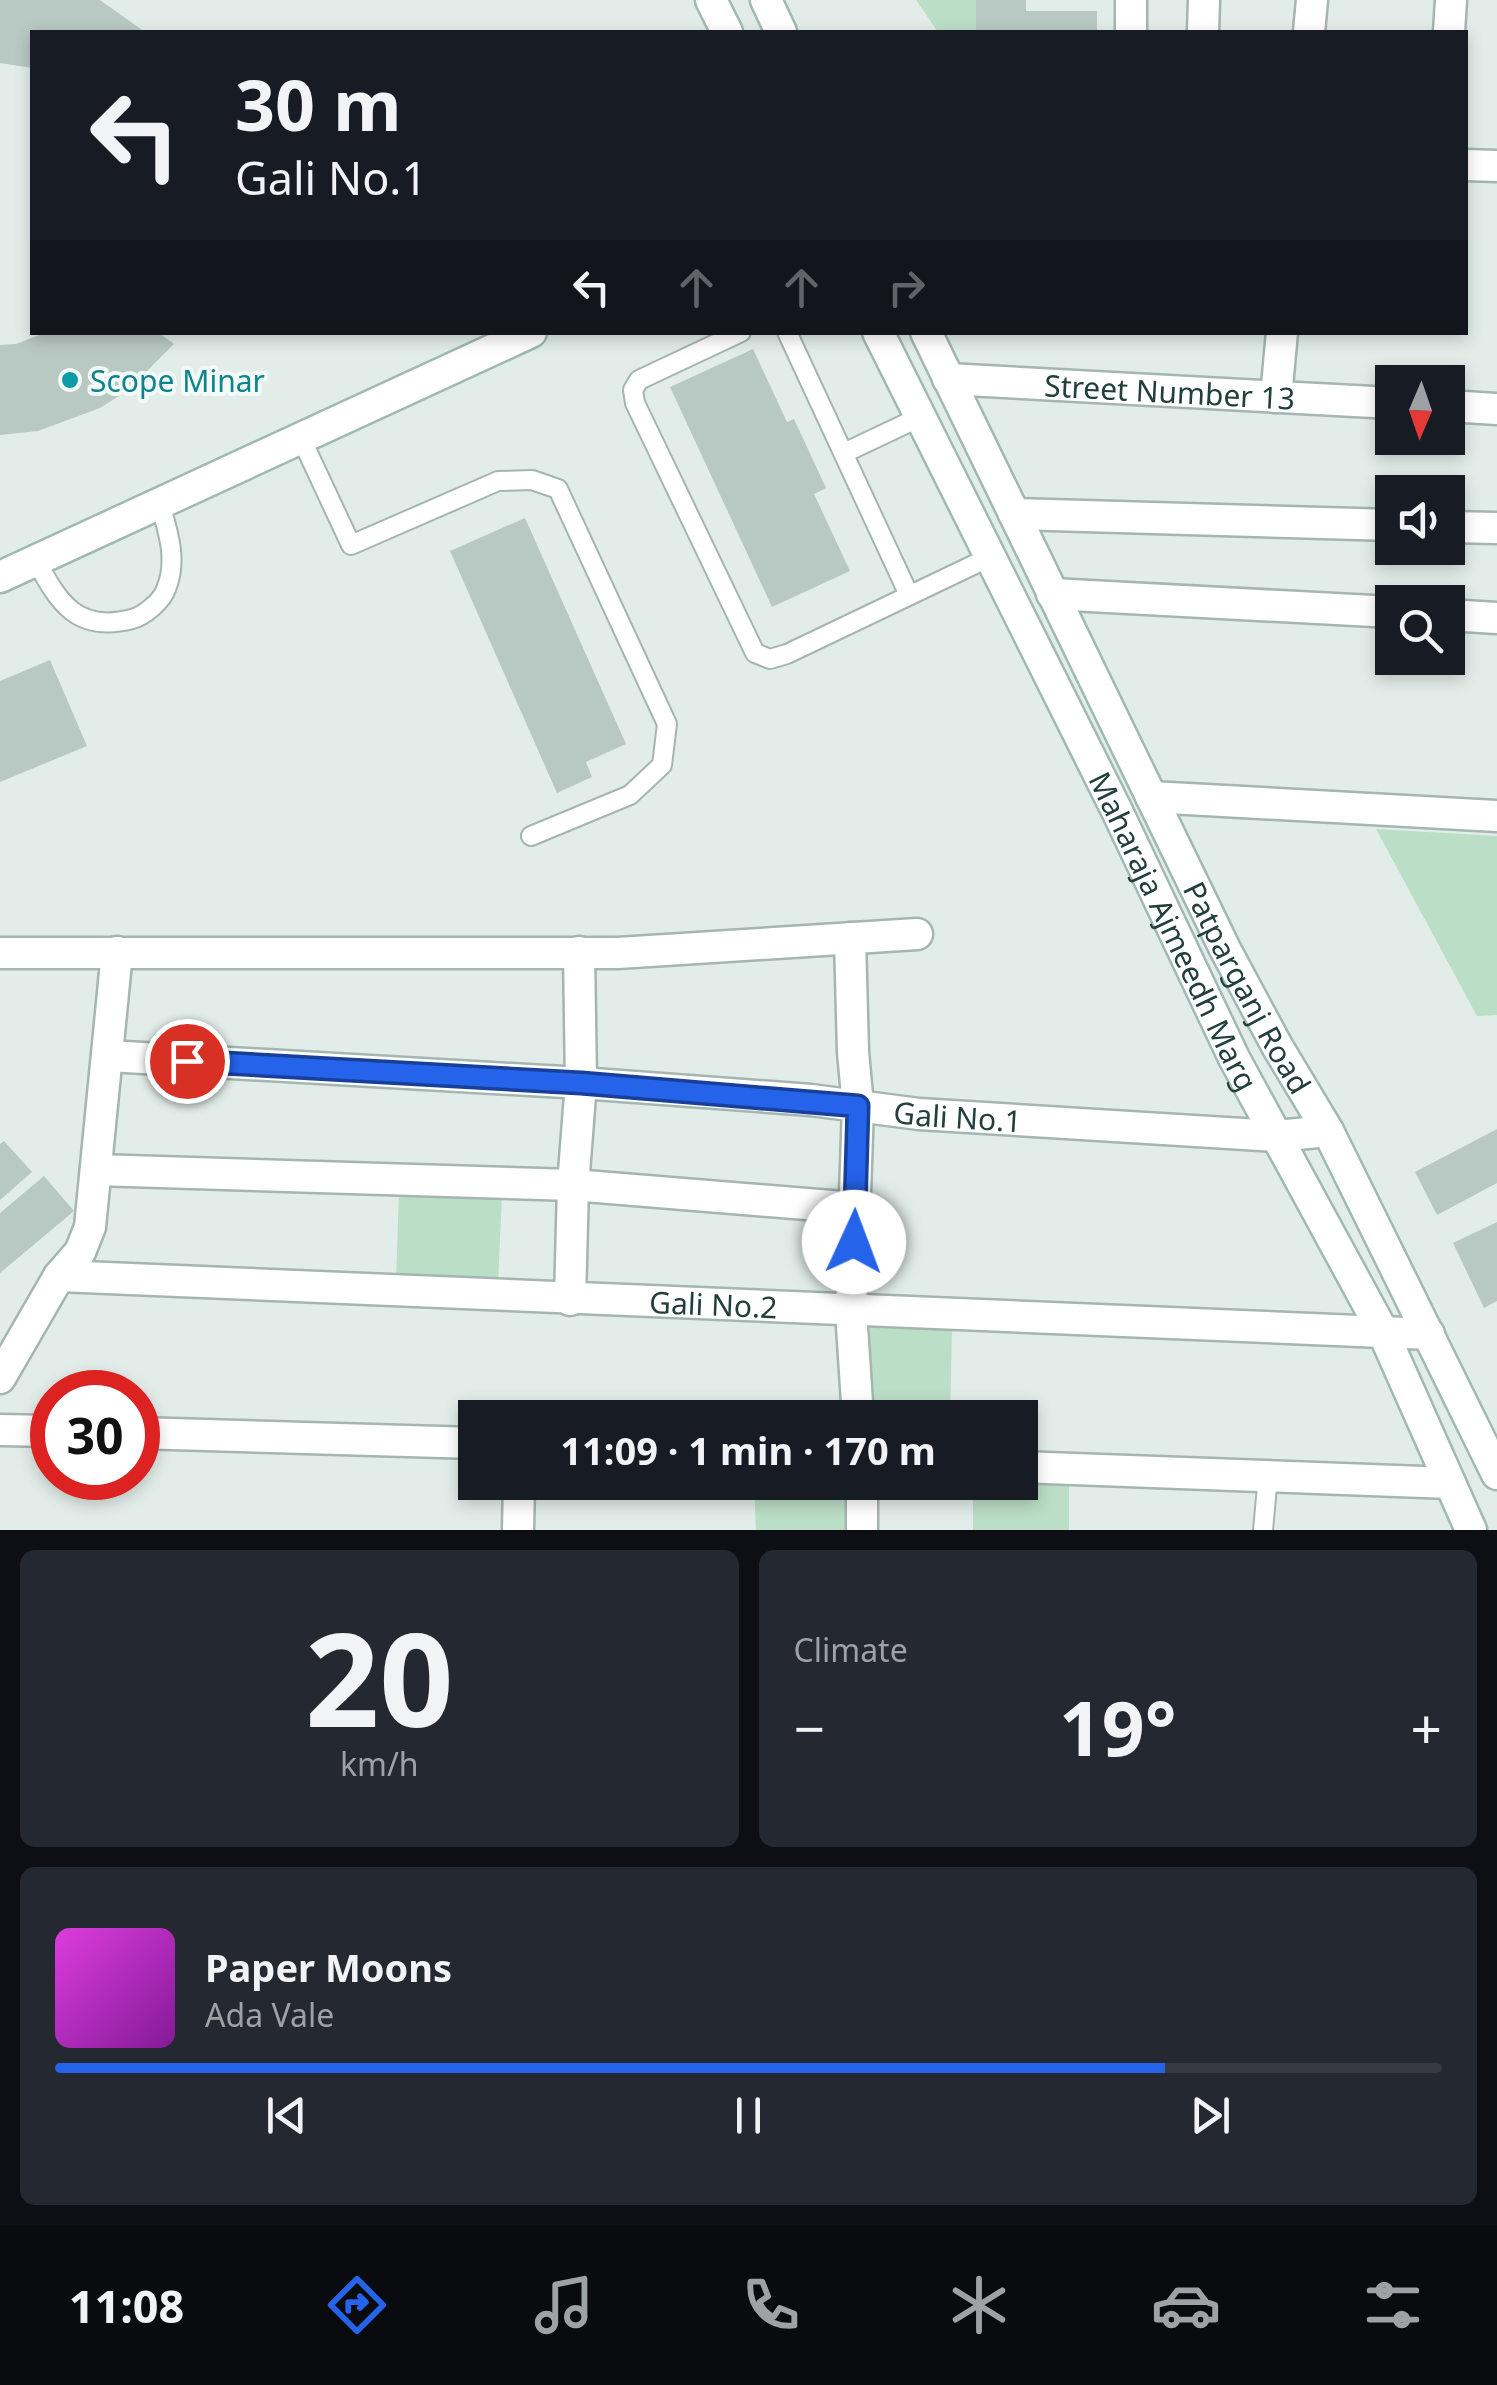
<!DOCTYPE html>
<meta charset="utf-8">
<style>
:root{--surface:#171b24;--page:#242831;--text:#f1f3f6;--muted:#9ea1a6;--line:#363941;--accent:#2563eb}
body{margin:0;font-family:"Noto Sans",sans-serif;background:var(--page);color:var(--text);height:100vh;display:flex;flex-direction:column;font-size:38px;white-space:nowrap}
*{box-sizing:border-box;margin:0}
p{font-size:32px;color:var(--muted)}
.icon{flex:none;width:55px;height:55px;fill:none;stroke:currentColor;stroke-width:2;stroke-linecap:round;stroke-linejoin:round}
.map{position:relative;height:1530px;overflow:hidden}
.details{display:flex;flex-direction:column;gap:20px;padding:20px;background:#0d0f14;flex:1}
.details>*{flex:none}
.hud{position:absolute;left:30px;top:30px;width:1438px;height:305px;border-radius:0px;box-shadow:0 5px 15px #0003;background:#171b24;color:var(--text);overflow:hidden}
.needle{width:65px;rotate:182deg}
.buttons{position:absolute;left:1375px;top:365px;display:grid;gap:20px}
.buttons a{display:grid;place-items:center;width:90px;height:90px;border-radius:0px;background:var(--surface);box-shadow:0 5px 15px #0003;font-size:50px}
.speed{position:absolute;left:30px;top:1370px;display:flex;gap:20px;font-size:50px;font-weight:700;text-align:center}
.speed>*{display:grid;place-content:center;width:130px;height:130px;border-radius:50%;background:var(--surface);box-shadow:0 5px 15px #0003;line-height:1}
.speed .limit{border:15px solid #d22;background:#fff;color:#111}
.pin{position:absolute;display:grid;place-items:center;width:85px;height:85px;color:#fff;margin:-42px;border:5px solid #fff;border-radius:50%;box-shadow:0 2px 10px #0007}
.me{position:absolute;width:110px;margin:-55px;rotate:2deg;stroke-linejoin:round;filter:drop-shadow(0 0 8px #0008)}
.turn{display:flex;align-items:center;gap:35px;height:210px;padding:0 40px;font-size:45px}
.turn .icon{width:130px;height:130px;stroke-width:2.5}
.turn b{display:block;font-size:70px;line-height:85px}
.lanes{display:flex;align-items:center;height:95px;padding:0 40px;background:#0003;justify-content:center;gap:50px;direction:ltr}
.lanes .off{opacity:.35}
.big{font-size:75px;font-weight:700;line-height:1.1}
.details .widget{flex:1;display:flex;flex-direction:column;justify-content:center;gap:15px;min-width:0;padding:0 35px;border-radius:15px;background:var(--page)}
.details .dial{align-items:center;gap:0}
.dial b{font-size:130px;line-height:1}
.song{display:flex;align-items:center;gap:30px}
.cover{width:120px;height:120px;border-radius:15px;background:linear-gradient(135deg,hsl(300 70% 55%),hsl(290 70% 35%))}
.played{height:10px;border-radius:5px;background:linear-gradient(90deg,var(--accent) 80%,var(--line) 80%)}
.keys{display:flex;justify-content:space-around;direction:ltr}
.heat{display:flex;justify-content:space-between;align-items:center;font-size:55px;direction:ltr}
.details .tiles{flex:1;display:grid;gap:20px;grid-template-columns:1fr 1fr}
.widget:last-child{grid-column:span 2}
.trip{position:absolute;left:458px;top:1400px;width:580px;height:100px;border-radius:0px;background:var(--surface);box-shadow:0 5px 15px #0003;font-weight:700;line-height:100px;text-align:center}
.dock{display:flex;height:160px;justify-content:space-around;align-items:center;background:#090b0e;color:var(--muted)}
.dock .icon{width:70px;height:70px}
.dock .selected{color:var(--accent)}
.dock b{font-size:45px;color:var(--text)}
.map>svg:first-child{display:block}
.green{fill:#bbdec7}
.building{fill:#b8c8c2}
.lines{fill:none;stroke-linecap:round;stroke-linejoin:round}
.lane-casing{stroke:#a5b5b1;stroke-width:22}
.street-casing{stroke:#a5b5b1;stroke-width:35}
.secondary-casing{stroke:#a0b9b2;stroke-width:35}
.lane{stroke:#fff;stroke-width:18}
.street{stroke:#fff;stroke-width:30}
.secondary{stroke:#fff;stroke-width:30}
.route-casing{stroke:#184099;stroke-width:25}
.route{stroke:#2563eb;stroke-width:18}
.culture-dot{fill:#0f9aa8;stroke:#f3f9f6;stroke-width:4}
.labels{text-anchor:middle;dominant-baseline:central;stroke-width:8;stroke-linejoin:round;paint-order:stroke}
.culture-label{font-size:30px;fill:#0d838f;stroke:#f3f9f6;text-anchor:start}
.street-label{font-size:30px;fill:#223f39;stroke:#f3f9f6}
</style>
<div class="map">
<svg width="1497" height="1530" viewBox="0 0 1497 1530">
<rect width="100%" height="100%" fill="#e2ede9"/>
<path class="green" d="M916,0H976V32H938Z
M1376,829L1497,836V1015L1477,1016Z
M399,1191L502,1194L498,1286L396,1281Z
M870,1327L952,1330L950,1417L867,1418Z
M1069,1479V1530H973V1483Z
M754,1483H856L853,1530H756Z"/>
<path class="building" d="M0,0H100L145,32H32V68L0,63Z
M976,0H1026V11H1097V32H976Z
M47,332H158L174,344L127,391L100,408L38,431L0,435V345L16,344Z
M753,349L787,422L794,419L826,488L814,494L850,571L772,607L670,387Z
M525,518L626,744L586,762L592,777L557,793L450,551Z
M50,660L87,746L0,782V681Z
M1497,1129V1183L1437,1215L1415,1172Z
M4,1141L32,1172L0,1200V1144Z
M44,1176L74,1211L0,1273V1213Z
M1497,1222V1301L1484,1308L1453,1243Z"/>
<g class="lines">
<g class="lane-casing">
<path id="lane" d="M741,332L639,380L633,390L635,403L755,653L770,659L787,654L990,557
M787,332L909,595
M301,438L351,545L498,481L532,480L558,489L667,724L662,765L630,795L531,836
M844,453L920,417
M36,560C59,604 78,633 132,619C144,616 162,601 166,589C178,561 168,531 160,504
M1263,1530L1268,1476"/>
</g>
<g class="street-casing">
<g id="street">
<path d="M1131,32V0"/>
<path d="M1203,32L1204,0"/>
<path d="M1309,32L1312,0"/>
<path d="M1449,32L1451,0"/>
<path d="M1465,165L1497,166"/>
<path id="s1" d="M948,379L1392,403"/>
<path d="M1276,397L1282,332"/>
<path d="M1448,406L1497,409"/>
<path d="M1014,514L1392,525"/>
<path d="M1448,527L1497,528"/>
<path d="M1052,594L1392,612"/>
<path d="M1448,615L1497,618"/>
<path d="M1151,797L1497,816"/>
<path d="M850,938L853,1052L858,1106L851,1311L858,1418"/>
<path d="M0,953H618L917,934"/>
<path id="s2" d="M108,1056L581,1083L811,1100L919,1114L1277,1136L1328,1131"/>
<path d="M96,1170L573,1185L855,1208"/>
<path id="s3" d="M59,1276L1429,1334"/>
<path d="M570,1300L573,1185L581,1083L579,952"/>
<path d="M0,1378L59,1276L80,1252L90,1227L117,952"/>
<path d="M0,1430L52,1431"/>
<path d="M138,1433L475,1443"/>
<path d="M1020,1467L1450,1483"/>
<path d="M862,1482V1530"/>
<path d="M518,1530L519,1482"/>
</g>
</g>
<g class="secondary-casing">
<g id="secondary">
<path d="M711,0L727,32"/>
<path d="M766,0L781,32"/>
<path id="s4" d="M878,332L1118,813L1234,1058L1383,1332L1471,1530"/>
<path id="s5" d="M926,332L1225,949L1277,1046L1328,1131L1497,1474"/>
<path d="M0,577L531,332"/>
</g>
</g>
<use href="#lane" class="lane"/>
<use href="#street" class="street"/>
<use href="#secondary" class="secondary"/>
</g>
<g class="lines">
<g class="route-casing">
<path id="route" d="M187,1061L581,1083L858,1106L854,1242"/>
</g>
<use href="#route" class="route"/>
</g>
<circle class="culture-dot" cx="70" cy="380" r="10"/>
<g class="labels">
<g class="culture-label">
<text x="90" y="380">Scope Minar</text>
</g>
<g class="street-label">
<text stroke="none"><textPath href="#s1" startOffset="222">Street Number 13</textPath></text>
<text stroke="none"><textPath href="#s4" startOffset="668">Maharaja Ajmeedh Marg</textPath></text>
<text stroke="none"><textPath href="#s5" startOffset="730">Patparganj Road</textPath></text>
<text stroke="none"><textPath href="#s2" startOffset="852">Gali No.1</textPath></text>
<text stroke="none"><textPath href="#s3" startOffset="655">Gali No.2</textPath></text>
</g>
</g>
</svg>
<div class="buttons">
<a><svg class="needle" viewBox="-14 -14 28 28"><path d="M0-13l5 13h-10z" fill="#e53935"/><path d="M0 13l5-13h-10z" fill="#9ea1a6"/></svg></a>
<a><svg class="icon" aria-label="sound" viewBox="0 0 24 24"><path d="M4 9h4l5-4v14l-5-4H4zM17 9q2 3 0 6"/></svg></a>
<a><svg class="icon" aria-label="search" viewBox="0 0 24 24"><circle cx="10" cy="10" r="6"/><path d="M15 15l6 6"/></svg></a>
</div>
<div class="speed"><div class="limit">30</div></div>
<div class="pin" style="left:187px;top:1061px;background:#d93025"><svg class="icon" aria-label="arrive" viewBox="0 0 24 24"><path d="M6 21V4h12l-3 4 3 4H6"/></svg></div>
<svg class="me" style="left:854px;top:1242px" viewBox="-20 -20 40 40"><circle r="19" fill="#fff"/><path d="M0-13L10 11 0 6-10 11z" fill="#2563eb"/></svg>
<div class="trip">11:09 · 1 min · 170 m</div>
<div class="hud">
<div class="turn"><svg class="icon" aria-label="left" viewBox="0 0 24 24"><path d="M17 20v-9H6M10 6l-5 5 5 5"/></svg><div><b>30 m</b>Gali No.1</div></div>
<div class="lanes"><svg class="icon" aria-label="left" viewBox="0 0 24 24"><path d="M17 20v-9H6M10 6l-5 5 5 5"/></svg><svg class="icon off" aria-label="ahead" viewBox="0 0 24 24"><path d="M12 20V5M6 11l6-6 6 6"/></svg><svg class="icon off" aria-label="ahead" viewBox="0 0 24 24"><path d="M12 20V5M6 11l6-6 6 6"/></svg><svg class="icon off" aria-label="right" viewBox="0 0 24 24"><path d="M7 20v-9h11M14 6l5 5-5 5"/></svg></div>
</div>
</div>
<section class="details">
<div class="tiles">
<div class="widget dial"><b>20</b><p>km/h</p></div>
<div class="widget"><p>Climate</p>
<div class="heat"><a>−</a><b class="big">19°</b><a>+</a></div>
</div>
<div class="widget">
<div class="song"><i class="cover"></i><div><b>Paper Moons</b><p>Ada Vale</p></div></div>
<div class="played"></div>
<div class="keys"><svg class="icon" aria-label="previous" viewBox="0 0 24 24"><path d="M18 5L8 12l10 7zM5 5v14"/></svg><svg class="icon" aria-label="pause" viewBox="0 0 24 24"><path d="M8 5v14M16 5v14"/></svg><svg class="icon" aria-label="next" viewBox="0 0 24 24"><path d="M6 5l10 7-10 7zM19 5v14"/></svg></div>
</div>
</div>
</section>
<nav class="dock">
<b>11:08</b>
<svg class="icon selected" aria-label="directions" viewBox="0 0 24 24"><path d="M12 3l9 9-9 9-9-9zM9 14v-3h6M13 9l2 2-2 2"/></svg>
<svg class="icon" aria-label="music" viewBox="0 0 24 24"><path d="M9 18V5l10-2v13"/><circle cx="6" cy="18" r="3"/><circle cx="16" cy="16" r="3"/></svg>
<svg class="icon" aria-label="phone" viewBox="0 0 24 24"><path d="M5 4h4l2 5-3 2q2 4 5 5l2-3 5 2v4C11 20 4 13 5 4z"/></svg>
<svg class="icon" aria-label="climate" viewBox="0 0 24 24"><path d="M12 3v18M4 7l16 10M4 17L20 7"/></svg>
<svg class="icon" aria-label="car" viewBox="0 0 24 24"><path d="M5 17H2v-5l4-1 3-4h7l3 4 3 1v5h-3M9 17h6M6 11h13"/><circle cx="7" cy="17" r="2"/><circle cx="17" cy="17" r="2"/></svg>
<svg class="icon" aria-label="filters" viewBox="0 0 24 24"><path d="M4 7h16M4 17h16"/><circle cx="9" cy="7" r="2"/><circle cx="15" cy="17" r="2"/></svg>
</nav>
